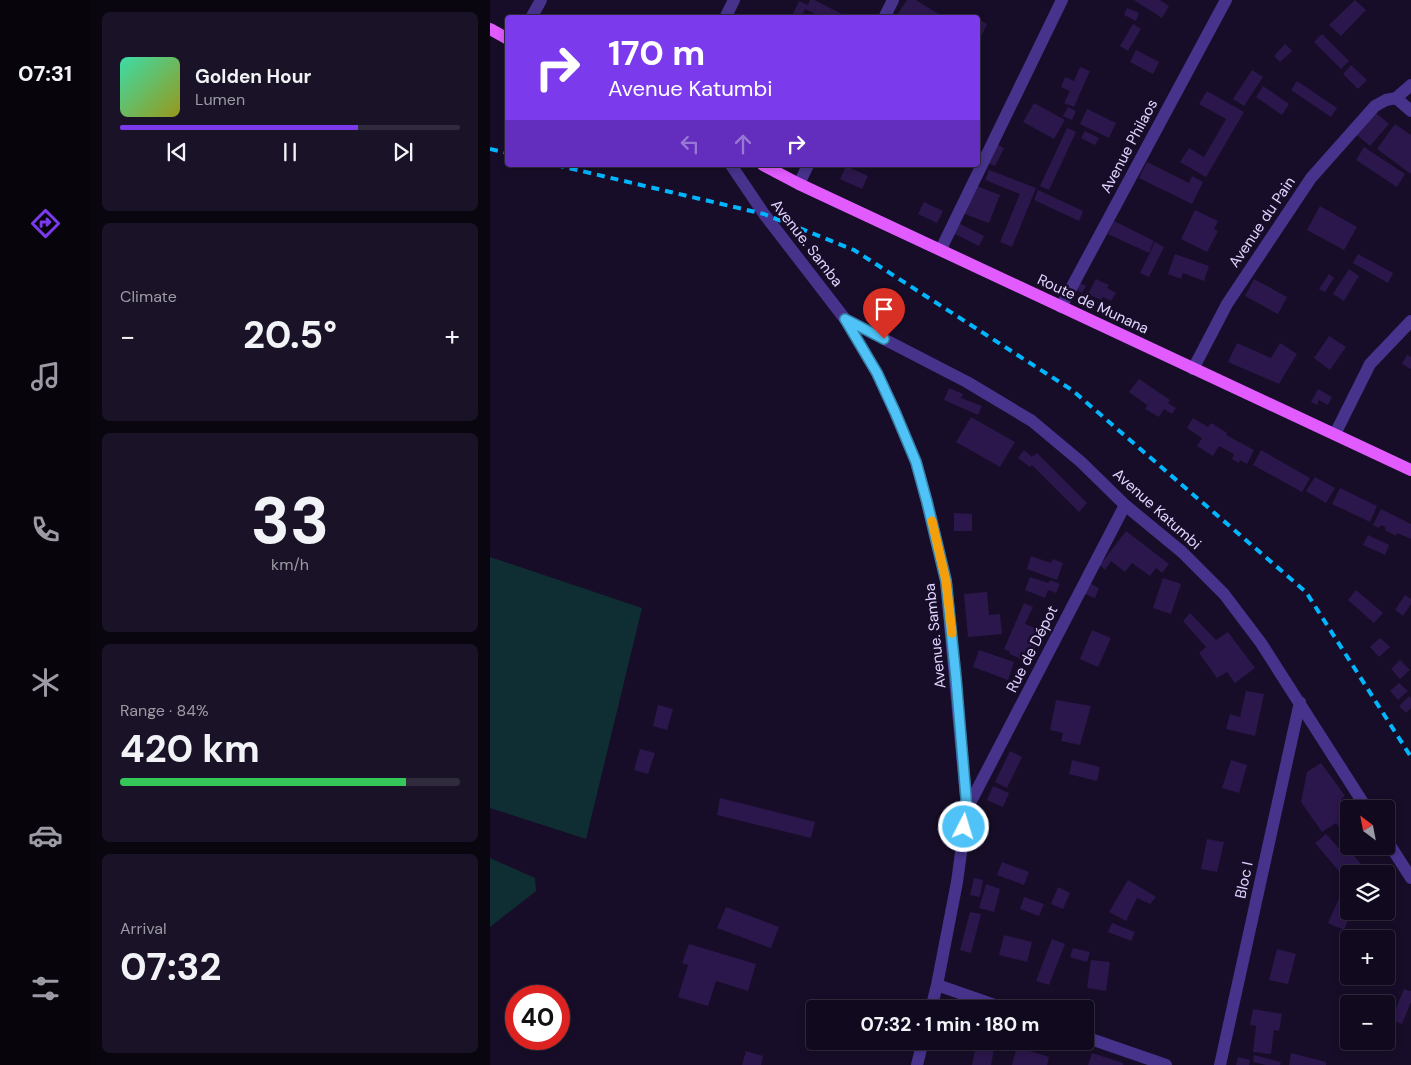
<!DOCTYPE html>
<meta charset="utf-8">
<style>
:root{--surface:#110a1e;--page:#1a1327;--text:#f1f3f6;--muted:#9c9aa4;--line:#302b3c;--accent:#7c3aed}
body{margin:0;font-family:"DM Sans",sans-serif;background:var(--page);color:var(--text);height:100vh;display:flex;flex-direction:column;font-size:19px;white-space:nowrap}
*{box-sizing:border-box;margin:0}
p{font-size:16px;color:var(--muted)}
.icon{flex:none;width:28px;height:28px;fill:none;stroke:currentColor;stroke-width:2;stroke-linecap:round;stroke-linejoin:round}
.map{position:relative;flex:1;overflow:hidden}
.side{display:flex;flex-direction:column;gap:12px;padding:12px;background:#090610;width:400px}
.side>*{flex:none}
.guide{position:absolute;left:15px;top:15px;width:475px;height:152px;border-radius:5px;box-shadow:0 2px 8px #0003,0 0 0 1px var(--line);background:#7c3aed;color:#fff;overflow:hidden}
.needle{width:32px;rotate:328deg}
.fabs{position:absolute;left:850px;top:800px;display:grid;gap:10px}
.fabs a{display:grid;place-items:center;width:55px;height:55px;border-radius:5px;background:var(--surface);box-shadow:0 2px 8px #0003,0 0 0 1px var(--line);font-size:25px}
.speed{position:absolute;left:15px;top:985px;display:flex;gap:10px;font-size:25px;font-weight:700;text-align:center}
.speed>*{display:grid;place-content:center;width:65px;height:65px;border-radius:50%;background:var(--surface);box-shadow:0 2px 8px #0003,0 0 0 1px var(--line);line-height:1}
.speed .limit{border:8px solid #d22;background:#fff;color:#111}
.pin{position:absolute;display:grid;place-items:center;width:42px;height:42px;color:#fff;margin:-51px -21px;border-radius:50% 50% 50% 0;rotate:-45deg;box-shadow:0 0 5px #0007}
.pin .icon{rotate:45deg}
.me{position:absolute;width:55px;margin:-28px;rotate:5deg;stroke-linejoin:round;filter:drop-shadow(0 0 4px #0008)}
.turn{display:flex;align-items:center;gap:18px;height:105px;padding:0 20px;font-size:22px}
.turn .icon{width:65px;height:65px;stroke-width:2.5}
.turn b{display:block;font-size:35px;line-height:42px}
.lanes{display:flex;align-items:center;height:48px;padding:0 20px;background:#0003;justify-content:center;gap:25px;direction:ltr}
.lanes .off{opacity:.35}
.big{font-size:38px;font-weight:700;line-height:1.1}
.side .widget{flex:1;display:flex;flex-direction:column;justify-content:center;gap:8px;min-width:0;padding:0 18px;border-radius:8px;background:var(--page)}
.side .dial{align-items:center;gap:0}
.dial b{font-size:65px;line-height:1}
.song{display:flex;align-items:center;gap:15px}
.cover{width:60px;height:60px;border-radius:8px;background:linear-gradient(135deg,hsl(160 70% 55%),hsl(60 70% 35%))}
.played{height:5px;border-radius:2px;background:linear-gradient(90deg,var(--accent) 70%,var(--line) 70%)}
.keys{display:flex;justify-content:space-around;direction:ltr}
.heat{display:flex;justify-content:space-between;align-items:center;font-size:28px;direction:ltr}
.charge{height:8px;border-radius:4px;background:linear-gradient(90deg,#34c759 84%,var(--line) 0)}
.trip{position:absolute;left:316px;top:1000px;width:288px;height:50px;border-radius:5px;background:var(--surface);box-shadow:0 2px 8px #0003,0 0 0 1px var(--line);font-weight:700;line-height:50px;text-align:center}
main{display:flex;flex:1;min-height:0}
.tabs{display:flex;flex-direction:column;width:90px;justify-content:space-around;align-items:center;background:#07040c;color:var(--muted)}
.tabs .icon{width:35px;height:35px}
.tabs .current{color:var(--accent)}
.tabs b{font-size:22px;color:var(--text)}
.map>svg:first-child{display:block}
.green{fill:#0f2e33}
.building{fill:#2b174b}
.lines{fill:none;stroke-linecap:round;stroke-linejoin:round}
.minor{stroke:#47338c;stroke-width:12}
.major{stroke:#e15bff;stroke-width:12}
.rail{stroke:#00b6ff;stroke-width:4;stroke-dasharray:8 6;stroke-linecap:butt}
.route-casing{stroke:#337fa1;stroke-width:12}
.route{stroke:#4fc3f7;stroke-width:9}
.slow{stroke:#f59e0b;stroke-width:9}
.labels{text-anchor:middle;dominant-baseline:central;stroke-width:5;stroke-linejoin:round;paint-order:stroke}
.street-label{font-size:15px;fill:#e1d4ff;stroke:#170d28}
</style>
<main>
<nav class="tabs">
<b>07:31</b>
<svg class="icon current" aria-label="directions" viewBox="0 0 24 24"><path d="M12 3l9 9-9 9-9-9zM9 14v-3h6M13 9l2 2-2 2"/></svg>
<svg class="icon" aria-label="music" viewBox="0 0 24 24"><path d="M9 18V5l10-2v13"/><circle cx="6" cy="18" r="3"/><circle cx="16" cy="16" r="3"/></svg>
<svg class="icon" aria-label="phone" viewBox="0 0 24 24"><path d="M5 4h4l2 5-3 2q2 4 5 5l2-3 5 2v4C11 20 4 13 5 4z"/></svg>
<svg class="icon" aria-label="climate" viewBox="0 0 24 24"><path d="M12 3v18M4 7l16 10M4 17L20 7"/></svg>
<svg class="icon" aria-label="car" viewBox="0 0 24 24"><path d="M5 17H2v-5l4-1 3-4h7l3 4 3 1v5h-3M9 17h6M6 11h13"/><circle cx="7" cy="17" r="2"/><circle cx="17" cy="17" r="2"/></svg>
<svg class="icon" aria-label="filters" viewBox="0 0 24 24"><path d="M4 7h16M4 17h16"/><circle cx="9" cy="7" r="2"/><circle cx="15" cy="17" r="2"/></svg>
</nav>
<section class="side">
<div class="widget">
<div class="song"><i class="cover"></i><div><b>Golden Hour</b><p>Lumen</p></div></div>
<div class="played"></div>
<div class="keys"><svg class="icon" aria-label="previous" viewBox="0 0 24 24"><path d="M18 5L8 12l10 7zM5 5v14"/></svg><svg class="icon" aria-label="pause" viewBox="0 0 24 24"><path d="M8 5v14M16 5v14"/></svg><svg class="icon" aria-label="next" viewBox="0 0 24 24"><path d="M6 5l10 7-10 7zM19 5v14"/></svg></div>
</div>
<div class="widget"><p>Climate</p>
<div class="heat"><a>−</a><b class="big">20.5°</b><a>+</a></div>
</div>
<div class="widget dial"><b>33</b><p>km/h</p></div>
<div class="widget"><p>Range · 84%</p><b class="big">420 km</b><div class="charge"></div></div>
<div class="widget"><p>Arrival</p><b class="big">07:32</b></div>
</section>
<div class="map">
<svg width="921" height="1065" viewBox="0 0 921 1065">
<rect width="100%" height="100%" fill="#170d28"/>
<path class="green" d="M0,557L152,608L96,839L0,808Z
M0,858L45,878L46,891L0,927Z"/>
<path class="building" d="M320,0H324L354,15L353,18H333L315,9L311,18H301L309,1L318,5Z
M417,0H426L455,18H411L407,15Z
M644,0H670L679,6L672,18Z
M865,0L876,10L851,36L839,25Z
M637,8L649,13L646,21L634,15Z
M488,19L497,24L488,43Z
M643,24L651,29L638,51L630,46Z
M832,34L859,61L851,69L824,42Z
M795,44L802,51L790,62L784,56Z
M646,50L669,62L663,74L640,62Z
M861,65L877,80L868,89L853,74Z
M590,67L600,71L584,107L574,103L580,91L571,87L575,77L584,81Z
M762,70L773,77L754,106L743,99Z
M807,81L847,108L841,117L801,90Z
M773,86L799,104L792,115L766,97Z
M717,91L754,112L716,177L690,162L699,148L714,157L736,119L709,104Z
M544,103L575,120L564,139L533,122Z
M578,107L586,111L582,120L573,116Z
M597,109L626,123L619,138L590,124Z
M886,113L899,124L880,146L867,135Z
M905,124L921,135V174L887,149Z
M577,128L586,132L559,190L550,186Z
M595,131L609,138L605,145L591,138Z
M505,143L514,148L505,166L496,162Z
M874,147L915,174L907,187L866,160Z
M657,162L699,183L702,176L713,182L702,204L649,178Z
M356,166L378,176L372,189L350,179Z
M499,170L546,188L522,247L510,242L530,194L495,180Z
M484,185L510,195L499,223L472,213Z
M548,190L593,211L589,221L544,200Z
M434,202L453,211L447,223L428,214Z
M830,206L867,227L854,250L817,230Z
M705,210L728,221L724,229L728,231L717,252L691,239Z
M624,221L664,241L659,253L618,234Z
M466,222L494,236L489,246L461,232Z
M665,242L674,247L659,277L650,273Z
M685,254L719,266L714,281L693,273L691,279L678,274Z
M868,254L903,273L898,283L863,263Z
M859,269L869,276L854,301L843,294Z
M839,274L844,278L835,292L829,289Z
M606,279L619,285L617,288L626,293L621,301L613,297L611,300L598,294Z
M764,279L797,297L788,314L755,296Z
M588,282L596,286L592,293L585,289Z
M839,336L856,347L840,370L824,358Z
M747,343L781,358L790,343L807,354L789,384L738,362Z
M917,355L921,357V369L912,364Z
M649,379L680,400L678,403L686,408L682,414L674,409L669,417L655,409L661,399L657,405L639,392Z
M459,388L473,394L471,398L492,406L488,415L454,400Z
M828,389L842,397L838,405L829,400L827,405L821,402Z
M481,417L525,442L510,467L466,442Z
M703,418L718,427L721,423L737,433L736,435L764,450L757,464L750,460L749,463L742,459L744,454L729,446L723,456L707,446L712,438L697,428Z
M534,450L542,457L547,453L597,503L589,512L542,465L540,467L528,458Z
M771,450L820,478L812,492L763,465Z
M825,477L845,488L836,503L816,491Z
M850,488L887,506L880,522L842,504Z
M891,509L921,524V539L907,533L906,536L895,530L896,528L891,525L889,528L883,525Z
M464,513L482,514V531H464Z
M636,531L679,564L672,573L666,568L660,576L642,563L635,572L621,561L615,570L610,565Z
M878,535L899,545L895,555L873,545Z
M541,556L561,563L563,559L573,563L567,580L537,569Z
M540,577L558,583L560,580L570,584L566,593L558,590L555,598L535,590Z
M673,578L691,584L681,614L663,608Z
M599,583L609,588L605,598L595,594Z
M866,590L893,613L884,623L858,600Z
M497,592L499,615L510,614L512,634L478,637L474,594Z
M915,595L921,599V604L913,616L905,610Z
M534,603L543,607L535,624L553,631L539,662L519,654L520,652L514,649Z
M700,613L726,640L738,632L765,668L745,683L737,672L727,678L709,653L716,647L693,621Z
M602,630L621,638L608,667L590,659Z
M890,638L900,647L889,657L880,647Z
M489,650L524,662L518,680L483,667Z
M910,660L920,670L910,679L901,669Z
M909,683L918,691L908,700L900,691Z
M756,691L774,694L765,736L736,729L740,714L750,717Z
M919,696L921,698V708L916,713L909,706Z
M566,700L601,706L590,745L571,741L573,733L560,730Z
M168,705L183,709L177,730L163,726Z
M150,749L165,753L158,774L144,770Z
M520,751L532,757L517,788L505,782Z
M582,760L610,767L607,781L579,774Z
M741,760L757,765L749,793L732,788Z
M831,763L855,796L851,799L859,811V822L850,828L846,823L832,832L811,802L817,772Z
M503,786L519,793L513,807L497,800Z
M230,798L325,822L321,838L227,815Z
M836,834L856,856L861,852L879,874H859V883L825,843Z
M717,839L734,842L727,872L711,869Z
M512,862L539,872L534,885L507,875Z
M484,878L493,880L490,897L480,895Z
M638,880L666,897L660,904L647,898L636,921L619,912Z
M496,884L510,889L504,912L489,908Z
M568,887L580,893L573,909L561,904Z
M851,894L859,897V911H862L854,930L838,923Z
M534,897L554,904L549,916L530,909Z
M236,907L289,927L281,948L227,928Z
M480,912L491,914L481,953L470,950Z
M622,923L645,932L641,941L618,932Z
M875,931L885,933L884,939H874Z
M514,935L542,942L537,962L509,955Z
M562,939L575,944L559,985L546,981Z
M199,944L266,964L258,991L226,981L218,1006L188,997L198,965L192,963Z
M583,948L600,952L597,962L580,957Z
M787,949L806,954L798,984L779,980Z
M601,960L620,962L616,991L597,988Z
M914,989L921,991V1002L912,1024L901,1020Z
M467,1002L480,1007L479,1009H464Z
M763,1009L792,1014L789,1031L784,1030L781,1054L763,1052L766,1026L760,1025Z
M896,1024L906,1028L899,1047L884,1041H896Z
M487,1041L505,1044L501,1065H482Z
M527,1047L559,1057L557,1065H522Z
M256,1051L273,1056L271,1065H252Z
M602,1053L633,1063V1065H598Z
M801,1053L836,1062V1065H799Z
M764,1055L791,1062L790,1065H776L763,1062Z
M748,1057L760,1060L759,1065H746Z"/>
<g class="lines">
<path class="minor" d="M41,18L51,0
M235,18L244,0
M394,18L403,0
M906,98L921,85
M241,165L274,214L355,319L387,373L405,412L426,462L437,502L456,581L477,809L467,882L447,985L441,1009
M309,184L318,165
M451,249L572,0
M571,307L736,0
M355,319L477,382L542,421L591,462L635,505L692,552L734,594L771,643L877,809
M703,369L737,304L821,178L885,106L896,100L906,98L921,111
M845,434L880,364L921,321
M477,809L635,505
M896,839L921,878
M447,985L516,1009
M595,1037L676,1065
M427,1065L433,1041
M730,1065L810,702"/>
<path class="major" d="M0,29L18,39
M273,165L309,184L921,470"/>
<path class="rail" d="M0,149L18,153
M66,165L274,214L364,250L582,390L816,592L921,757"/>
</g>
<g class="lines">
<g class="route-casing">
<path id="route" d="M394,339L355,319L387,373L405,412L426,462L437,502L456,581L466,678L477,809L474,827"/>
</g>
<use href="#route" class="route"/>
<path class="slow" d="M442,521L456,581L462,633"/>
</g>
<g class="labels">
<g class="street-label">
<text transform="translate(639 146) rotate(-62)">Avenue Philaos</text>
<text transform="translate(772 222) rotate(-56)">Avenue du Pain</text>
<text transform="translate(317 243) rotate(52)">Avenue. Samba</text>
<text transform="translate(603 304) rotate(25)">Route de Munana</text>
<text transform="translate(667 509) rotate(42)">Avenue Katumbi</text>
<text transform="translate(445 636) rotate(-96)">Avenue. Samba</text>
<text transform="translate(542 649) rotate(-63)">Rue de Dépot</text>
<text transform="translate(754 880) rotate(-78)">Bloc I</text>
</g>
</g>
</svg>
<div class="fabs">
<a><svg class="needle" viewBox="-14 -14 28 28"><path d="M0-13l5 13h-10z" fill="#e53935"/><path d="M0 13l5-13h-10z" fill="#9c9aa4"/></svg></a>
<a><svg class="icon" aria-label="layers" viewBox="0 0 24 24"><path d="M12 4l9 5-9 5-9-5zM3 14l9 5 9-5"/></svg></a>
<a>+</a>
<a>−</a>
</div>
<div class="speed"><div class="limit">40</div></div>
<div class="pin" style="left:394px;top:339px;background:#d93025"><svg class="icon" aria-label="arrive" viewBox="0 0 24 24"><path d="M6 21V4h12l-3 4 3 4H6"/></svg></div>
<svg class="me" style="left:474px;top:827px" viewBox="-20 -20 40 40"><circle r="17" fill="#4fc3f7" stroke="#fff" stroke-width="3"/><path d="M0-11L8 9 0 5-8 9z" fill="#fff"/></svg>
<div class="trip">07:32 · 1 min · 180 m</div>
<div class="guide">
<div class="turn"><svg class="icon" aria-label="right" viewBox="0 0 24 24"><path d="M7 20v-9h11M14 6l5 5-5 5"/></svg><div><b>170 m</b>Avenue Katumbi</div></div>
<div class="lanes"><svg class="icon off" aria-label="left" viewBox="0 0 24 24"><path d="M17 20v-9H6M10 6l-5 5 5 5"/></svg><svg class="icon off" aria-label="ahead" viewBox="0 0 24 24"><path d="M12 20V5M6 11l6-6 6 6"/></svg><svg class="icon" aria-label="right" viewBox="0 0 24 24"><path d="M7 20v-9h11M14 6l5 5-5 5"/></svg></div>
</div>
</div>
</main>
